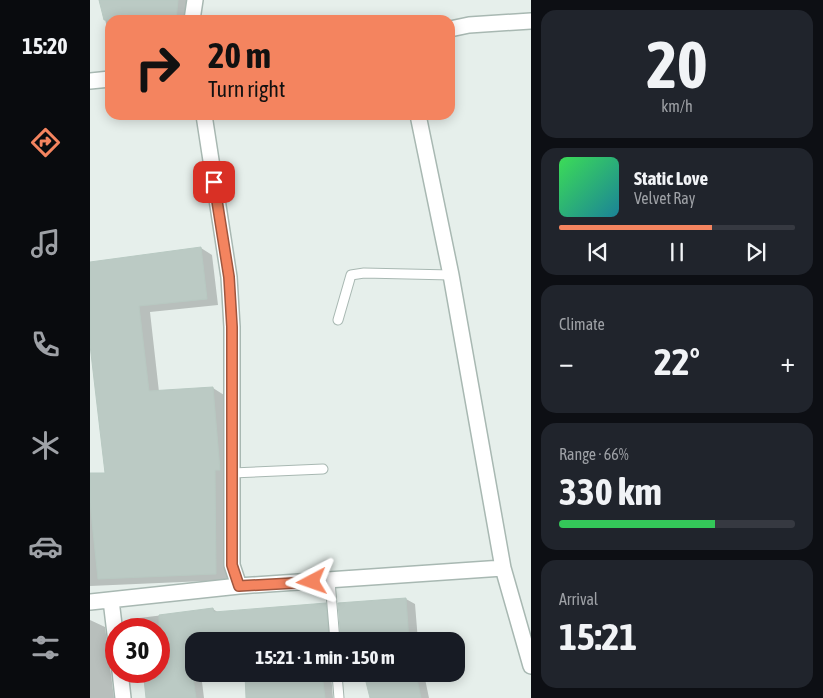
<!DOCTYPE html>
<meta charset="utf-8">
<style>
:root{--surface:#171b24;--page:#20242c;--text:#f1f3f6;--muted:#9ea1a6;--line:#363941;--accent:#f4845f}
body{margin:0;font-family:"Asap Condensed",sans-serif;background:var(--page);color:var(--text);height:100vh;display:flex;flex-direction:column;font-size:19px;white-space:nowrap}
*{box-sizing:border-box;margin:0}
p{font-size:16px;color:var(--muted)}
.icon{flex:none;width:28px;height:28px;fill:none;stroke:currentColor;stroke-width:2;stroke-linecap:round;stroke-linejoin:round}
.map{position:relative;flex:1;overflow:hidden}
.sheet{display:flex;flex-direction:column;gap:10px;padding:10px;background:#0d0f14;width:292px}
.sheet>*{flex:none}
.banner{position:absolute;left:15px;top:15px;width:350px;height:105px;border-radius:15px;box-shadow:0 2px 12px #0003;background:#f4845f;color:#111;overflow:hidden}
.speed{position:absolute;left:15px;top:618px;display:flex;gap:10px;font-size:25px;font-weight:700;text-align:center}
.speed>*{display:grid;place-content:center;width:65px;height:65px;border-radius:50%;background:var(--surface);box-shadow:0 2px 12px #0003;line-height:1}
.speed .limit{border:8px solid #d22;background:#fff;color:#111}
.pin{position:absolute;display:grid;place-items:center;width:42px;height:42px;color:#fff;margin:-21px;border-radius:10px;box-shadow:0 2px 8px #0006}
.me{position:absolute;width:55px;margin:-28px;rotate:266deg;stroke-linejoin:round;filter:drop-shadow(0 0 4px #0008)}
.turn{display:flex;align-items:center;gap:18px;height:105px;padding:0 20px;font-size:22px}
.turn .icon{width:65px;height:65px;stroke-width:2.5}
.turn b{display:block;font-size:35px;line-height:42px}
.big{font-size:38px;font-weight:700;line-height:1.1}
.sheet .tile{flex:1;display:flex;flex-direction:column;justify-content:center;gap:8px;min-width:0;padding:0 18px;border-radius:15px;background:var(--page)}
.sheet .dial{align-items:center;gap:0}
.dial b{font-size:65px;line-height:1}
.song{display:flex;align-items:center;gap:15px}
.cover{width:60px;height:60px;border-radius:8px;background:linear-gradient(135deg,hsl(130 70% 55%),hsl(190 70% 35%))}
.played{height:5px;border-radius:2px;background:linear-gradient(90deg,var(--accent) 65%,var(--line) 65%)}
.keys{display:flex;justify-content:space-around;direction:ltr}
.heat{display:flex;justify-content:space-between;align-items:center;font-size:28px;direction:ltr}
.charge{height:8px;border-radius:4px;background:linear-gradient(90deg,#34c759 66%,var(--line) 0)}
.trip{position:absolute;left:95px;top:632px;width:280px;height:50px;border-radius:15px;background:var(--surface);box-shadow:0 2px 12px #0003;font-weight:700;line-height:50px;text-align:center}
main{display:flex;flex:1;min-height:0}
.tabs{display:flex;flex-direction:column;width:90px;justify-content:space-around;align-items:center;background:#090b0e;color:var(--muted)}
.tabs .icon{width:35px;height:35px}
.tabs .active{color:var(--accent)}
.tabs b{font-size:22px;color:var(--text)}
.map>svg:first-child{display:block}
.shadow{fill:#0003}
.building{fill:#bbcac4;stroke:#b8c9c2}
.lines{fill:none;stroke-linecap:round;stroke-linejoin:round}
.lane-casing{stroke:#a8b8b2;stroke-width:11}
.street-casing{stroke:#a8b8b2;stroke-width:18}
.lane{stroke:#fff;stroke-width:9}
.street{stroke:#fff;stroke-width:15}
.route-casing{stroke:#9f563e;stroke-width:12}
.route{stroke:#f4845f;stroke-width:9}
</style>
<main>
<nav class="tabs">
<b>15:20</b>
<svg class="icon active" aria-label="directions" viewBox="0 0 24 24"><path d="M12 3l9 9-9 9-9-9zM9 14v-3h6M13 9l2 2-2 2"/></svg>
<svg class="icon" aria-label="music" viewBox="0 0 24 24"><path d="M9 18V5l10-2v13"/><circle cx="6" cy="18" r="3"/><circle cx="16" cy="16" r="3"/></svg>
<svg class="icon" aria-label="phone" viewBox="0 0 24 24"><path d="M5 4h4l2 5-3 2q2 4 5 5l2-3 5 2v4C11 20 4 13 5 4z"/></svg>
<svg class="icon" aria-label="climate" viewBox="0 0 24 24"><path d="M12 3v18M4 7l16 10M4 17L20 7"/></svg>
<svg class="icon" aria-label="car" viewBox="0 0 24 24"><path d="M5 17H2v-5l4-1 3-4h7l3 4 3 1v5h-3M9 17h6M6 11h13"/><circle cx="7" cy="17" r="2"/><circle cx="17" cy="17" r="2"/></svg>
<svg class="icon" aria-label="filters" viewBox="0 0 24 24"><path d="M4 7h16M4 17h16"/><circle cx="9" cy="7" r="2"/><circle cx="15" cy="17" r="2"/></svg>
</nav>
<div class="map">
<svg width="441" height="698" viewBox="0 0 441 698">
<rect width="100%" height="100%" fill="#e6efeb"/>
<path class="shadow" d="M10,0H100L98,20H20V39Z
M111,248L122,255L128,305L60,312L69,392L123,388L134,395L140,476H136L138,580L0,586V474H16L0,334V263Z
M316,599L325,604L328,641H252L249,604Z
M235,605L245,610L248,641H104V674H111L114,698H58L54,674L49,671H69V629H43L41,619L123,609L129,613Z
M0,620L15,627L24,698H0Z
M156,674H241L243,698H158Z
M276,674H334L339,698H281Z"/>
<path class="building" d="M9,0H88L86,20H14Z
M111,247L117,299L49,306L59,391L123,387L130,470H125L126,574L8,579L0,502V473H15L0,345V262Z
M316,598L319,641H251L248,603Z
M236,603L239,641H104V664H101L106,698H56L54,679L69,677V615L123,608L124,612Z
M155,674H232L235,698H156Z
M274,674H326L331,698H280Z"/>
<g class="lines">
<g class="lane-casing">
<path id="lane" d="M248,320L261,275L274,273L361,275
M142,473L233,469
M240,581L245,641
M247,674L249,698"/>
</g>
<g class="street-casing">
<path id="street" d="M102,20L105,0
M360,29L379,25L441,21
M0,81L20,79
M114,115L139,277L142,327V565L149,586
M328,115L361,275L413,568L441,666
M21,600L26,642
M0,602L149,586L413,568
M30,671L33,698"/>
</g>
<use href="#lane" class="lane"/>
<use href="#street" class="street"/>
</g>
<g class="lines">
<g class="route-casing">
<path id="route" d="M124,182L139,277L142,327V565L149,586L222,582"/>
</g>
<use href="#route" class="route"/>
</g>
</svg>
<div class="speed"><div class="limit">30</div></div>
<div class="pin" style="left:124px;top:182px;background:#d93025"><svg class="icon" aria-label="arrive" viewBox="0 0 24 24"><path d="M6 21V4h12l-3 4 3 4H6"/></svg></div>
<svg class="me" style="left:222px;top:582px" viewBox="-20 -20 40 40"><path d="M0-17L14 15 0 8-14 15z" fill="#f4845f" stroke="#fff" stroke-width="4"/></svg>
<div class="trip">15:21 · 1 min · 150 m</div>
<div class="banner">
<div class="turn"><svg class="icon" aria-label="right" viewBox="0 0 24 24"><path d="M7 20v-9h11M14 6l5 5-5 5"/></svg><div><b>20 m</b>Turn right</div></div>
</div>
</div>
<section class="sheet">
<div class="tile dial"><b>20</b><p>km/h</p></div>
<div class="tile">
<div class="song"><i class="cover"></i><div><b>Static Love</b><p>Velvet Ray</p></div></div>
<div class="played"></div>
<div class="keys"><svg class="icon" aria-label="previous" viewBox="0 0 24 24"><path d="M18 5L8 12l10 7zM5 5v14"/></svg><svg class="icon" aria-label="pause" viewBox="0 0 24 24"><path d="M8 5v14M16 5v14"/></svg><svg class="icon" aria-label="next" viewBox="0 0 24 24"><path d="M6 5l10 7-10 7zM19 5v14"/></svg></div>
</div>
<div class="tile"><p>Climate</p>
<div class="heat"><a>−</a><b class="big">22°</b><a>+</a></div>
</div>
<div class="tile"><p>Range · 66%</p><b class="big">330 km</b><div class="charge"></div></div>
<div class="tile"><p>Arrival</p><b class="big">15:21</b></div>
</section>
</main>
